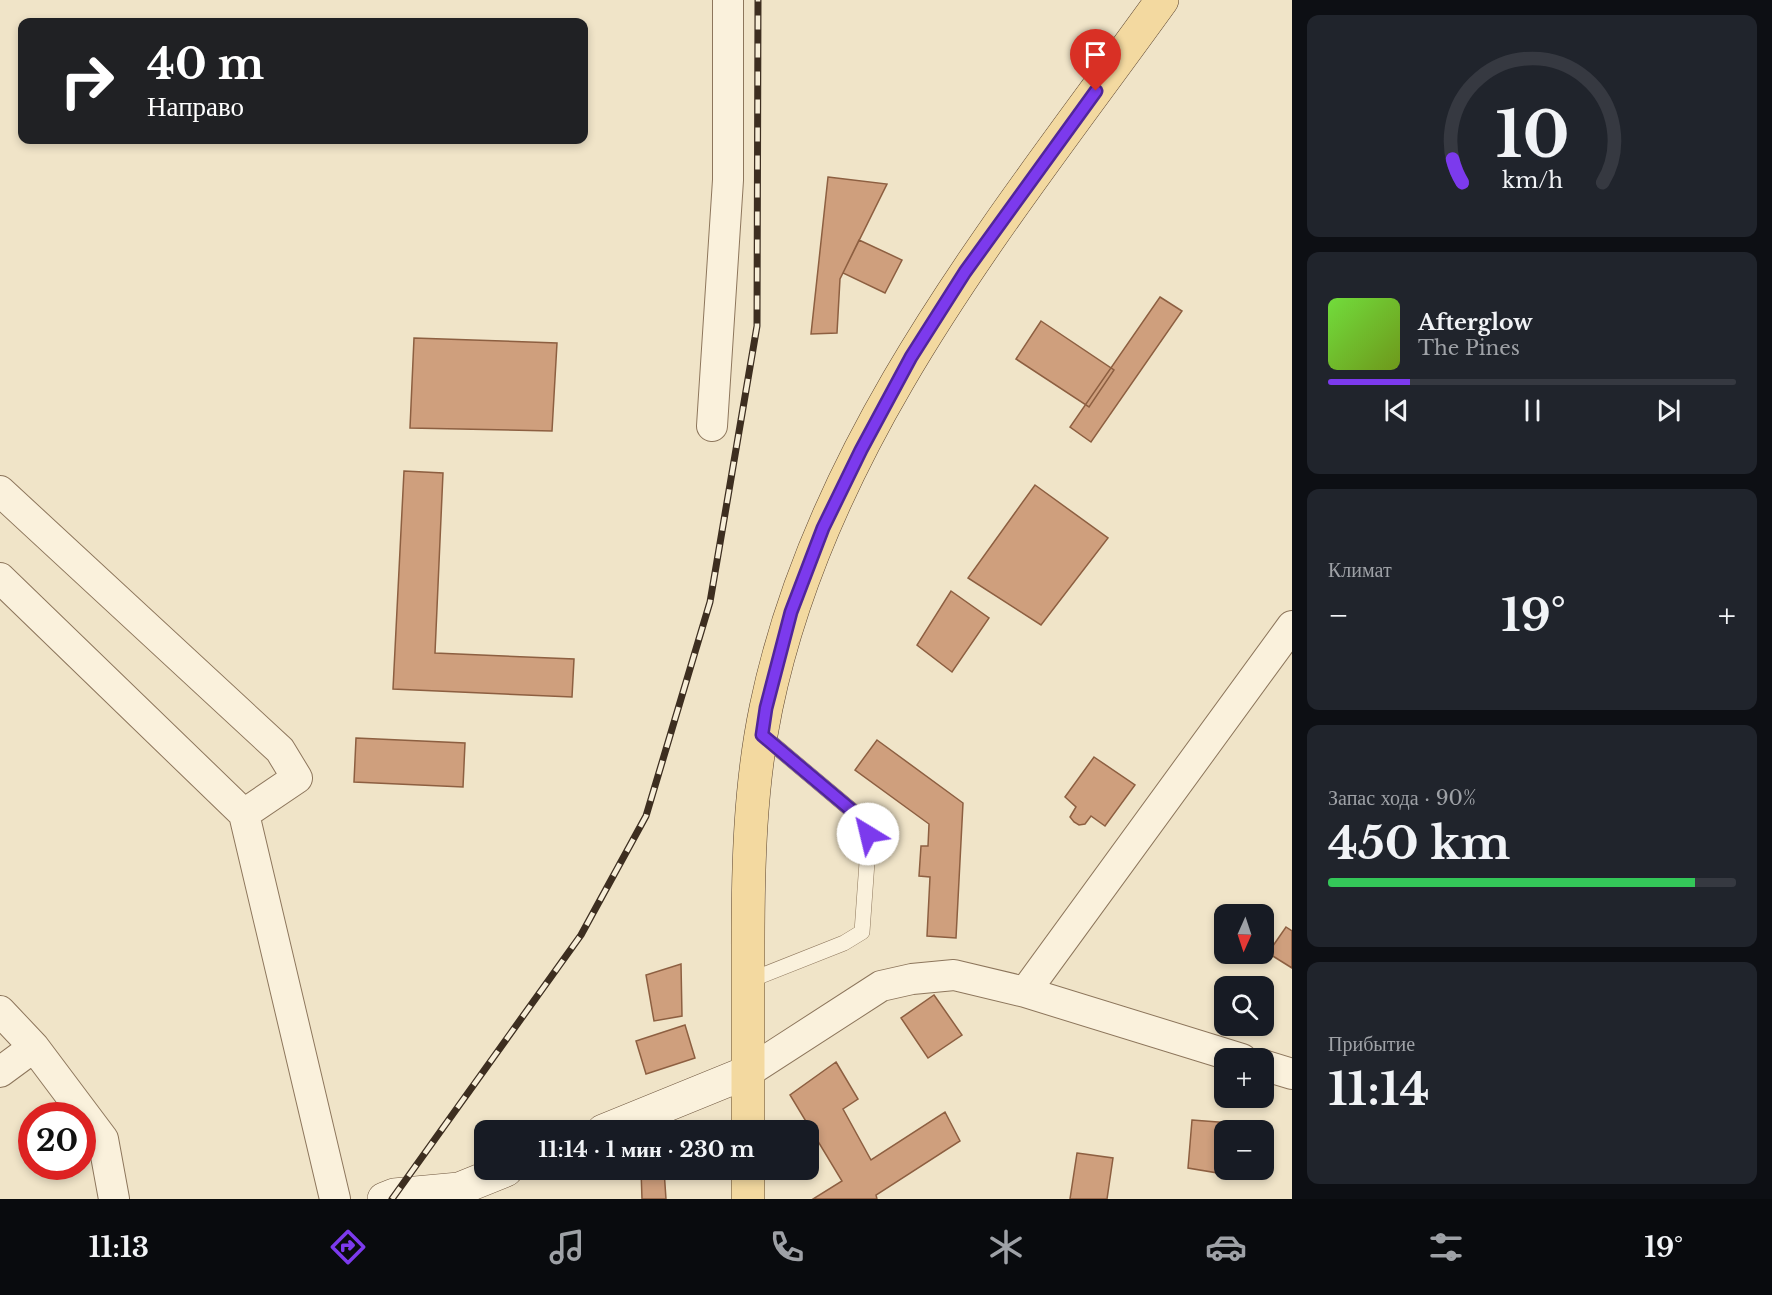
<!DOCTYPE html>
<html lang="ru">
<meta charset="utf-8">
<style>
:root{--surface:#171b24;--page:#20242c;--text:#f1f3f6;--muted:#9ea1a6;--line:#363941;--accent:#7c3aed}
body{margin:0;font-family:"Libre Baskerville",serif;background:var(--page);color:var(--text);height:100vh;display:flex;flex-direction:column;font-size:22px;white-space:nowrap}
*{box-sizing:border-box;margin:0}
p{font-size:20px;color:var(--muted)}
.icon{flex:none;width:33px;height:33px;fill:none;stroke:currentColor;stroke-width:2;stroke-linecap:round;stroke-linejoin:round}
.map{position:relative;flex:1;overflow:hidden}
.sheet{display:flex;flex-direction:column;gap:15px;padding:15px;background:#0d0f14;width:480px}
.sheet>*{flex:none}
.banner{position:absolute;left:18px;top:18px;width:570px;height:126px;border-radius:12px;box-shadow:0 3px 9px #0003;background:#202124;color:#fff;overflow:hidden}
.needle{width:39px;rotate:183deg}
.tools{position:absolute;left:1214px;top:904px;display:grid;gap:12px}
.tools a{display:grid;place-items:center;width:60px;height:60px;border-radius:12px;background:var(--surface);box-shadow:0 3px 9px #0003;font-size:30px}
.speed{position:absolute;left:18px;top:1102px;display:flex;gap:12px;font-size:30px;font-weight:700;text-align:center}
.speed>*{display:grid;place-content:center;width:78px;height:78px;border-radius:50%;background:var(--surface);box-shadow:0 3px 9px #0003;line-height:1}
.speed .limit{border:9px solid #d22;background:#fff;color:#111}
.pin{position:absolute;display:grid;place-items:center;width:51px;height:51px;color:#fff;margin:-62px -26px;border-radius:50% 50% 50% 0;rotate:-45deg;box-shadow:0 0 6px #0007}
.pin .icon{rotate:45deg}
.me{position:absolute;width:66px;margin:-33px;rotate:324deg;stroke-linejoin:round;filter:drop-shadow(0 0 4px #0008)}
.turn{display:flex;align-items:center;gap:21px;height:126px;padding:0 30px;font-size:27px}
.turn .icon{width:78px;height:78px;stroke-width:2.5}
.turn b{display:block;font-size:42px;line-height:51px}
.big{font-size:45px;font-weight:700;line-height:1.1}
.sheet .tile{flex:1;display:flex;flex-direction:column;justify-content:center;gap:9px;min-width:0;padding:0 21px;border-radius:12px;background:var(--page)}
.sheet .dial{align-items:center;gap:0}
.dial svg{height:156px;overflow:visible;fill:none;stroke:var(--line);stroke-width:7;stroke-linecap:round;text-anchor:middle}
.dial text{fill:var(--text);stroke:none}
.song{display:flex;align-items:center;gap:18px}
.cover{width:72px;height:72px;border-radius:9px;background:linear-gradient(135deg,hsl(100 70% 55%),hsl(80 70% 35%))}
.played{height:6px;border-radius:3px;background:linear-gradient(90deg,var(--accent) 20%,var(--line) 20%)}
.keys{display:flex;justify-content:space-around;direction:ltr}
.heat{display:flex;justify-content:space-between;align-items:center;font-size:33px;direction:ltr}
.charge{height:9px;border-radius:4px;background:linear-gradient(90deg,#34c759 90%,var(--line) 0)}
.trip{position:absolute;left:474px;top:1120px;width:345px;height:60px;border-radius:12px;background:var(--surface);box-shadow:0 3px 9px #0003;font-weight:700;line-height:60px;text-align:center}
.tabs{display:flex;height:96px;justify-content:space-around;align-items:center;background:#090b0e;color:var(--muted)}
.tabs .icon{width:42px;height:42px}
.tabs .selected{color:var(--accent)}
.tabs b{font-size:27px;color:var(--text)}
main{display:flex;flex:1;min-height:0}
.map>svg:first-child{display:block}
.building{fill:#cf9f7d;stroke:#8d5f41;stroke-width:1.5}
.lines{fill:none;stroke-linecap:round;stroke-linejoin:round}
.lane-casing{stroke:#8d765c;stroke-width:16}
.street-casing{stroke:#8d765c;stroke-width:32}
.secondary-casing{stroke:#6f573f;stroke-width:34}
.primary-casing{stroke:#5b4430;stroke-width:34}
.lane{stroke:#faf1dc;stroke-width:15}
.street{stroke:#faf1dc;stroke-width:30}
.secondary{stroke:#faf1dc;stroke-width:33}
.primary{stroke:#f3d9a0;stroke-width:33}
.rail-casing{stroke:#3d2e20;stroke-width:7}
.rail{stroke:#f7eed8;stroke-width:4.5;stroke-dasharray:14;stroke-linecap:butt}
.route-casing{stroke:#51269a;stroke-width:15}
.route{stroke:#7c3aed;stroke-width:10}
</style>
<main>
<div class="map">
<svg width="1292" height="1199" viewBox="0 0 1292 1199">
<rect width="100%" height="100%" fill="#f0e4c8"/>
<path class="building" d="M828,177L887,184L840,279L837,333L811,334Z
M859,240L902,260L885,293L843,273Z
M1160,297L1182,311L1091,442L1070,427Z
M1041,321L1114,370L1089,407L1016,359Z
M414,338L557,343L552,431L410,428Z
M404,471L443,473L435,653L574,659L572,697L393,689Z
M1035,485L1108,538L1041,625L968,578Z
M951,591L989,618L952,672L917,645Z
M356,738L465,743L463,787L354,782Z
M877,740L963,803L956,938L927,936L930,877L919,876L921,846H928L929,824L855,770Z
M1094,757L1135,785L1105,826L1091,816L1085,824L1079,825L1074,822L1070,817L1076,807L1065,797Z
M1286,927L1292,931V968L1268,953Z
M681,964L682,1016L654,1021L646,975Z
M934,995L962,1035L928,1058L901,1018Z
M685,1025L695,1058L646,1074L636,1041Z
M836,1062L858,1099L843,1109L871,1160L945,1112L960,1141L876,1195L877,1199H813L842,1181L790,1095Z
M1192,1120L1244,1124V1131H1224V1170H1242V1177L1188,1168Z
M1077,1153L1113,1158L1107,1199H1070Z
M641,1170H664L666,1199H642Z"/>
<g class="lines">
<g class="lane-casing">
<path id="lane" d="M748,981L844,943L862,932L869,834L862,819L762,735"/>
</g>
<g class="street-casing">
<path id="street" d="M712,426L728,180V0
M0,491L280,750L297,778L244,814
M0,578L244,814L335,1199
M1025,992L1292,626
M0,1011L34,1047L103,1139L114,1199
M1263,1065L1292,1074
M0,1072L34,1047
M748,1072L881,986L912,979L954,975L1025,992L1242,1059"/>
</g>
<g class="secondary-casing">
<path id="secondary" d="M603,1131L748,1072
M384,1199L394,1195L459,1189L506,1170"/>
</g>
<g class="primary-casing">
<path id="primary" d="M748,1131C748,1069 748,1006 748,944C748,865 750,785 766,708C822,437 1005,218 1162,0
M748,1199V1170"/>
</g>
<use href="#lane" class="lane"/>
<use href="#street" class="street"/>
<use href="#secondary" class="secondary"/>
<use href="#primary" class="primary"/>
<g class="rail-casing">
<path id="rail" d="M392,1199L581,935L646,816L710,602L757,326L758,0"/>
</g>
<use href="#rail" class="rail"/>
</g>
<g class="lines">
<g class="route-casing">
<path id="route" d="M868,834L862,819L762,735L766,708L791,612L823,528L861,450L911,357L965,272L1096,91"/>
</g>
<use href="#route" class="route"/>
</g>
</svg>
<div class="tools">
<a><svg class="needle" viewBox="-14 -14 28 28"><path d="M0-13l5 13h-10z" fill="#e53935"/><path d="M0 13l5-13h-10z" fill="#9ea1a6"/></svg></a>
<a><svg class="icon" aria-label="search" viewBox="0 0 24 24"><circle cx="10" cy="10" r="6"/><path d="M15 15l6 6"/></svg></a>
<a>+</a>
<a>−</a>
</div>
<div class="speed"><div class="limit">20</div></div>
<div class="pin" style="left:1096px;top:91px;background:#d93025"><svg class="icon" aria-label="arrive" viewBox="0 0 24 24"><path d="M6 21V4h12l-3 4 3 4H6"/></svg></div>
<svg class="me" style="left:868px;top:834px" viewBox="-20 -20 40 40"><circle r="19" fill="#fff"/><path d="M0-13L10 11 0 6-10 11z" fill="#7c3aed"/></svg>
<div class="trip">11:14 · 1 мин · 230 m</div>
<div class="banner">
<div class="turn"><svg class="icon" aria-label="right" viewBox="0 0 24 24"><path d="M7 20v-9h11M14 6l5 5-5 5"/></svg><div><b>40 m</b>Направо</div></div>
</div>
</div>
<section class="sheet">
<div class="tile dial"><svg viewBox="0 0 100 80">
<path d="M14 69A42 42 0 1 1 86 69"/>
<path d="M14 69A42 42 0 0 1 9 57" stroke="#7c3aed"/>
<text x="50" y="56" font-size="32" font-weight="700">10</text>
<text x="50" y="72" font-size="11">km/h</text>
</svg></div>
<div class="tile">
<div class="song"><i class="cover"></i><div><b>Afterglow</b><p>The Pines</p></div></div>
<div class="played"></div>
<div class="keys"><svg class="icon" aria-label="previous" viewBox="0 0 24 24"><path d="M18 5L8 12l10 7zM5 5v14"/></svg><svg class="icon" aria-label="pause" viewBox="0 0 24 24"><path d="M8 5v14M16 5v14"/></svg><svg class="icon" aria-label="next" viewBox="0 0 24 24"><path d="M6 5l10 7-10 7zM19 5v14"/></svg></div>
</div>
<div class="tile"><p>Климат</p>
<div class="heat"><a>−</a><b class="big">19°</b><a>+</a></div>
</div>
<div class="tile"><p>Запас хода · 90%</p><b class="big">450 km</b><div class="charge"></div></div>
<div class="tile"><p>Прибытие</p><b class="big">11:14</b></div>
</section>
</main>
<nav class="tabs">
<b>11:13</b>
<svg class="icon selected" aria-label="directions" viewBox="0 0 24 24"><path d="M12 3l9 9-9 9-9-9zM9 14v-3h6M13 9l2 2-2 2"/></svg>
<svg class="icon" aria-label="music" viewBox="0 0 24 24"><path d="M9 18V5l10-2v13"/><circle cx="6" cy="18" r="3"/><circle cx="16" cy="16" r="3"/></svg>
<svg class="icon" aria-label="phone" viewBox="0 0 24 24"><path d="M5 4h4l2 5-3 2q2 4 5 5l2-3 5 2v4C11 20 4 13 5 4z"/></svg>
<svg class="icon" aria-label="climate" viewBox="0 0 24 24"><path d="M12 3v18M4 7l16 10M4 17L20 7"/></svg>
<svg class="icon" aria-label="car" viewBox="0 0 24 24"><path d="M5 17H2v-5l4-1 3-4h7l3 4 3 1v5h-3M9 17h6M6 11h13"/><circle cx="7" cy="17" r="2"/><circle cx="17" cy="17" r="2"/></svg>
<svg class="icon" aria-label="filters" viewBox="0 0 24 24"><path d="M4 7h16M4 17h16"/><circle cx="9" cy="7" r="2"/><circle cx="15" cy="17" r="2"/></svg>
<b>19°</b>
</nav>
